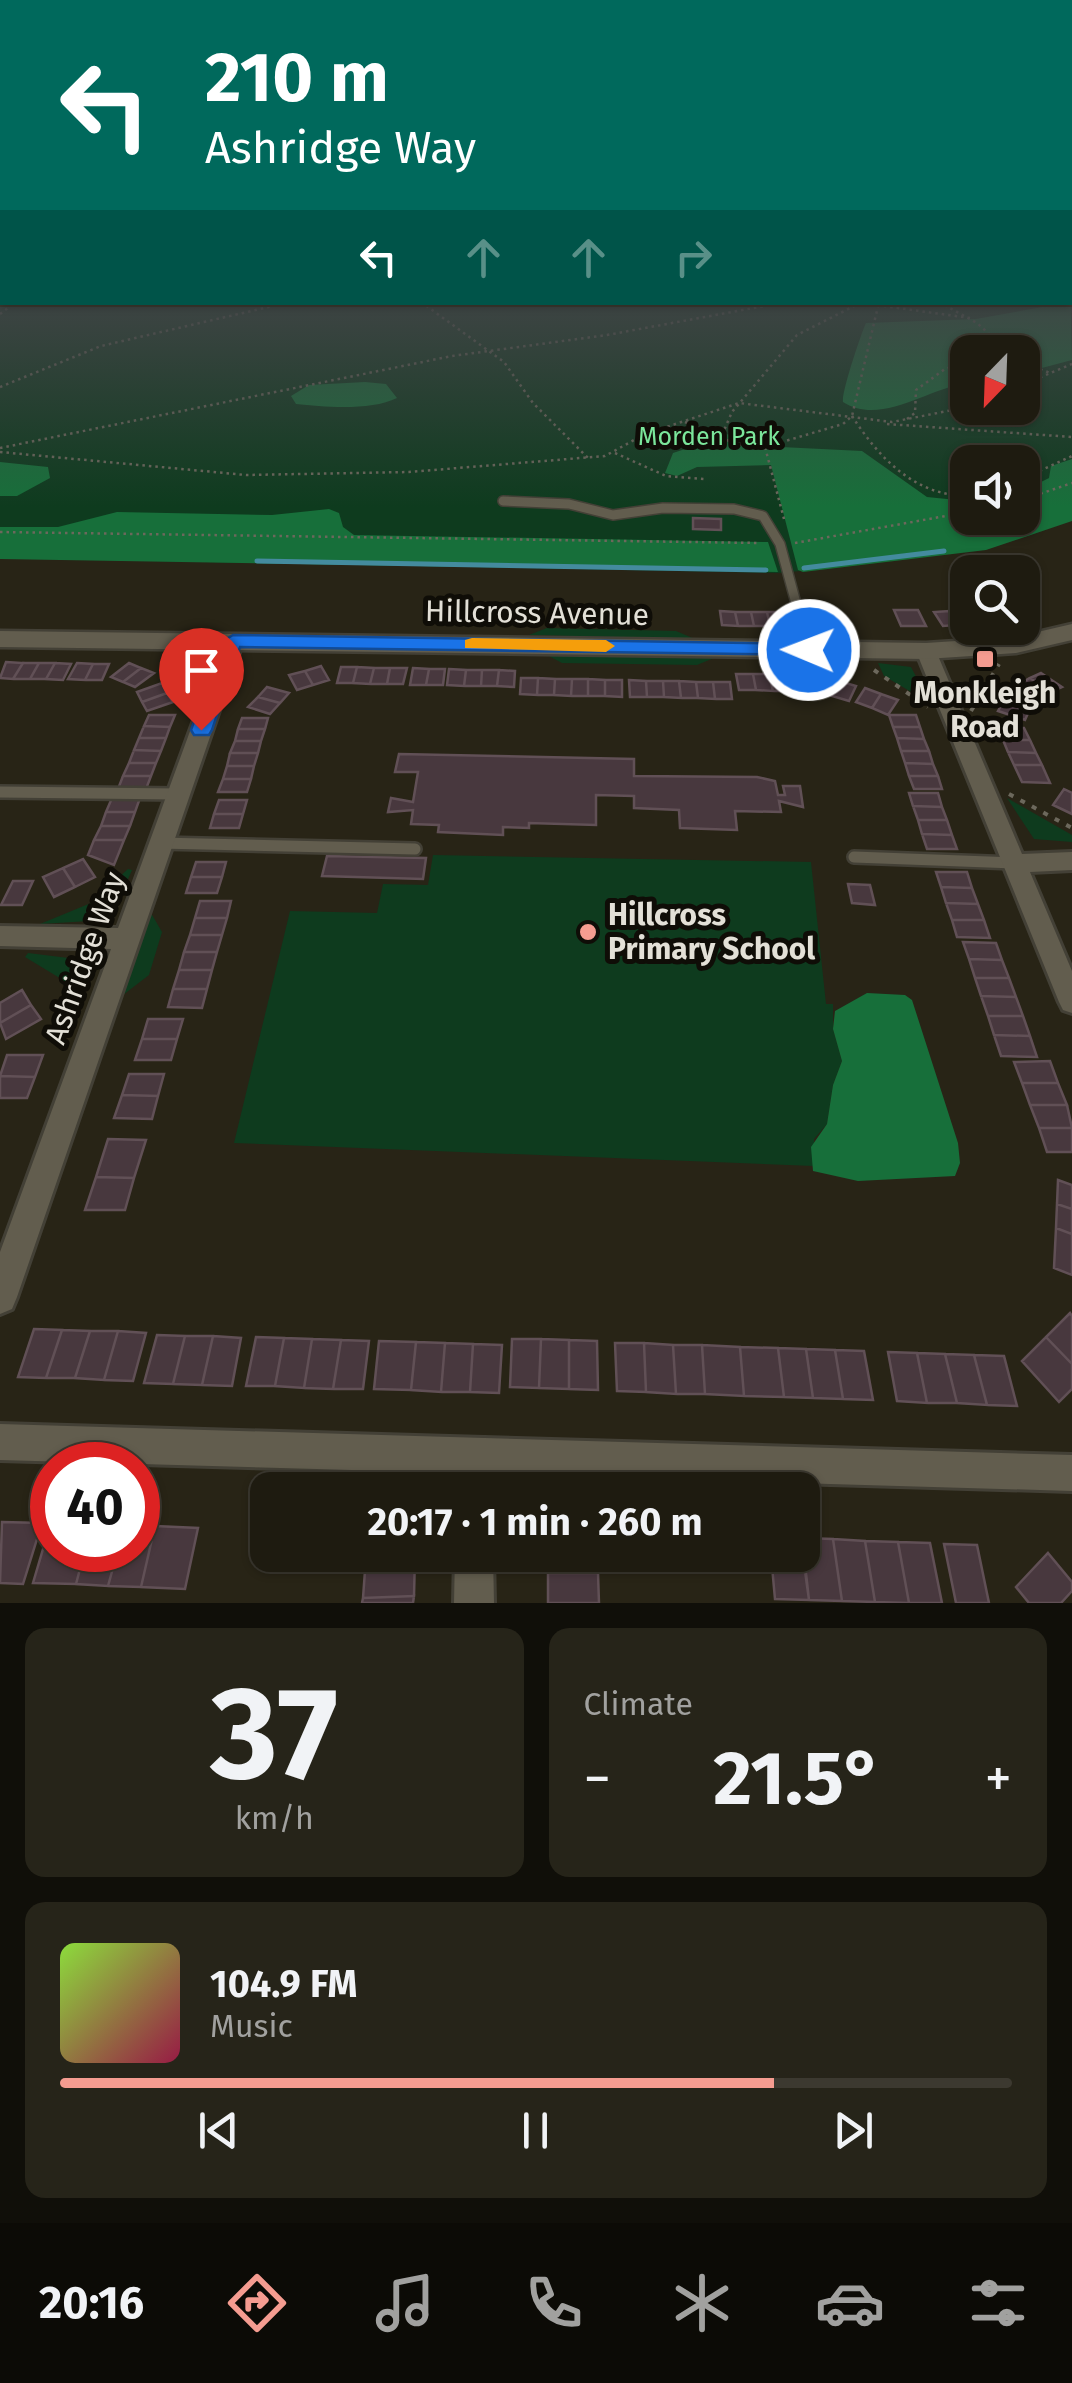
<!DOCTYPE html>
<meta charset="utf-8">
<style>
:root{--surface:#1e1b10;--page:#262419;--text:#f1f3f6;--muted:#a1a19f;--line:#3c3930;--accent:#f59c90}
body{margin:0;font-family:"Fira Sans",sans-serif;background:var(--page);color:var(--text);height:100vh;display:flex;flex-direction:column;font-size:38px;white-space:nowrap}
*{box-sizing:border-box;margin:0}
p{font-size:32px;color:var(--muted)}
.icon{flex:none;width:55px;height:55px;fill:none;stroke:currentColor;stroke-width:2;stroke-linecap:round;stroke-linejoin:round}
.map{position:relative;height:1603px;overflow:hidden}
.sheet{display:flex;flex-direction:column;gap:25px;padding:25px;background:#100f09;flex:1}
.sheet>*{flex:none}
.banner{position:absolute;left:0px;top:0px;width:1072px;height:305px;box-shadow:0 2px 8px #0004,0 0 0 2px var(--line);background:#00695c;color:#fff;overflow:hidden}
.needle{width:65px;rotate:203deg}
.tools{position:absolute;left:950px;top:335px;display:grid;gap:20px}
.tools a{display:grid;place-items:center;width:90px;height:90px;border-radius:20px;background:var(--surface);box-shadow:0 2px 8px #0004,0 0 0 2px var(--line);font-size:50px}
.speed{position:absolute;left:30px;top:1442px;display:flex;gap:20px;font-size:50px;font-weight:700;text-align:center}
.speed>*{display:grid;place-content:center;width:130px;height:130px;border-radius:50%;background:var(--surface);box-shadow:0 2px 8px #0004,0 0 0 2px var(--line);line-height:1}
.speed .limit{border:15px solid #d22;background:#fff;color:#111}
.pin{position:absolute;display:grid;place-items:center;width:85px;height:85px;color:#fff;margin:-102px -42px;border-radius:50% 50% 50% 0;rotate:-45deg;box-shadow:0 0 10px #0007}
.pin .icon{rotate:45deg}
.me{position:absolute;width:110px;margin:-55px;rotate:271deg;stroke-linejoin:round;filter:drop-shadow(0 0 8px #0008)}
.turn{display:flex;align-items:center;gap:35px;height:210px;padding:0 40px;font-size:45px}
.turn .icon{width:130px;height:130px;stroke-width:2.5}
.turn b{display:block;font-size:70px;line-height:85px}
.lanes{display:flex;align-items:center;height:95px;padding:0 40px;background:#0003;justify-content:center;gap:50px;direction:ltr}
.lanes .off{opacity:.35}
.big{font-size:75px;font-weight:700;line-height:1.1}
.sheet .card{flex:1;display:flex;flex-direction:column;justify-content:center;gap:15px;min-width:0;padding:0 35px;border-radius:20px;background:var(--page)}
.sheet .dial{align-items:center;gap:0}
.dial b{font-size:130px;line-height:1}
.song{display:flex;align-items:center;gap:30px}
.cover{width:120px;height:120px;border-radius:15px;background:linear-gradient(135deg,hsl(90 70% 55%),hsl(340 70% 35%))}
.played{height:10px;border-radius:5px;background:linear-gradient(90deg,var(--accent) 75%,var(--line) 75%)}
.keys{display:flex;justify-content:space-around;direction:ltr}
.heat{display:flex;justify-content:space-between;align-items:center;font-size:55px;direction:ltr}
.sheet .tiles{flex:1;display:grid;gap:25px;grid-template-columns:1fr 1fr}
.card:last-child{grid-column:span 2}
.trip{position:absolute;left:250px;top:1472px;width:570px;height:100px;border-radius:20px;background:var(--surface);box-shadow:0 2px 8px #0004,0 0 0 2px var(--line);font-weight:700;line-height:100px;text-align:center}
.tabs{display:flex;height:160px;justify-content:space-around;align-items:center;background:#0c0b06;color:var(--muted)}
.tabs .icon{width:70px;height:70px}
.tabs .current{color:var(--accent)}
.tabs b{font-size:45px;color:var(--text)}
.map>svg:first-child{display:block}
.green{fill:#0e3b1e;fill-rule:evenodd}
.forest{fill:#176f3a}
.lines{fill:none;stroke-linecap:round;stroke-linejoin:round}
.stream{stroke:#448b9e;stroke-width:5}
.building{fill:#48383e;stroke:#615056;stroke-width:2.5}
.service-far1-casing{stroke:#434036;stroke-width:12}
.service-casing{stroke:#434036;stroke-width:16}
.minor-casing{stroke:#434036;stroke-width:6}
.tertiary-casing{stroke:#434036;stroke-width:5}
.path-far1{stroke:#6c685c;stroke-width:2.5;stroke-dasharray:2.5 4;stroke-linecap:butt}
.path{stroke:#6c685c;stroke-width:4;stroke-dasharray:5 8;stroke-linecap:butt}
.service-far1{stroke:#625d4e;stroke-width:9}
.service{stroke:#625d4e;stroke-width:11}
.minor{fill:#625d4e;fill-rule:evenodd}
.tertiary{fill:#625d4e;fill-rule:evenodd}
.route{fill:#1a73e8;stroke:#114b97;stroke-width:2.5}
.slow{fill:#f59e0b}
.poi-dot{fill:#f59c90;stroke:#0f0d07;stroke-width:4}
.labels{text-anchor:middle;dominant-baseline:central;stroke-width:10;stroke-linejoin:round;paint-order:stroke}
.far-park-label{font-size:25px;fill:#7be69b;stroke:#0f0d07}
.street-label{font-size:30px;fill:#e3e0d7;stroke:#0f0d07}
.poi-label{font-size:30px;font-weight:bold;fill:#e3e0d7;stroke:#0f0d07}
</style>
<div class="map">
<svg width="1072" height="1603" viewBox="0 0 1072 1603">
<rect width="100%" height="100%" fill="#282416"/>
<path class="green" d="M0,282L2,302H1070L1072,282V484L1023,501L1022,462H968L967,514L801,571L777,573L0,558ZM968,352H1022V408H968Z
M547,628L676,631L695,639L529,635Z
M545,654V653L714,658L697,665L562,663Z
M878,663L911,667L930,703L884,676Z
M1007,798L1072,835V842L1034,839Z
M433,855L811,862L826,1004H833V1029L842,1061L833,1085L827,1124L814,1139V1166L234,1143L290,911L377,913L383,884L428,885Z
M128,869L132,870L113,913L106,920L40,924L91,903Z
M151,913L162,932L149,975L123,995Z
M28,953L93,961L75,1023L70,1022L63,980L25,957Z"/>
<path class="forest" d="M1070,282L1072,360L1023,373L1022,352H968L967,383C926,389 881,426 843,402C841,393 862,331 866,323L976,319L1070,302Z
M365,382L386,384L397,398C371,411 325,407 296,404L291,396L309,385Z
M691,431L756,437L781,447L862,451L927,497L967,501L968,518H1022L1023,491L1049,478L1051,466L1072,459V521L986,550L803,572L798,570L771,465L697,467L677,476L665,473L673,453L688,448Z
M0,462L48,467L50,478L17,496H0Z
M329,509L339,513L343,527L354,535L768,542L778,572L0,559V527H58L117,512L272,515Z
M867,993L905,995L912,1000L958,1143L960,1163L955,1176L858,1181L813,1171L811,1147L827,1124L833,1085L842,1061L833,1029L835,1011Z"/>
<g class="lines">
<path class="stream" d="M257,561L766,570
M804,568L944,551"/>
</g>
<path class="building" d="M693,518L721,519V530L693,529Z
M894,610H918L926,626H901Z
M720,611L735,612L738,626L722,625Z
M949,611L958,625L943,626L934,612Z
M735,612H751L754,626H738Z
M751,612H767L770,626H754Z
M767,612H782L785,626H770Z
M6,662L23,663L13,679L0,678Z
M23,663H39L30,679H13Z
M39,663H55L46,679H30Z
M55,663L71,664L63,680L46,679Z
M77,663L93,664L85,680L68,679Z
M129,663L141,668L123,682L111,677Z
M93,664H109L102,680H85Z
M321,666L329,680L313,685L305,671Z
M341,667H357L353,683H337Z
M357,667L374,668L370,684L353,683Z
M141,668L154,673L135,687L123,682Z
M374,668H390L387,684H370Z
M390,668H407L403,684H387Z
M413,668L429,669L426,685H410Z
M429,669H445L443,685H426Z
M449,669L466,670L464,686L447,685Z
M466,670H482L481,686H464Z
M482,670H499L497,686H481Z
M499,670L515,671L514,687L497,686Z
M305,671L313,685L297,690L289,675Z
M1041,673L1062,687L1051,692L1030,678Z
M736,674H753L756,690H739Z
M753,674H769L773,691L756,690Z
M769,674L786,675L790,691H773Z
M786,675H803L807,691H790Z
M823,676L839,681L832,696L815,691Z
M521,678H538L537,695L520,694Z
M538,678L555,679L554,695H537Z
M1030,678L1051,692L1040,698L1019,684Z
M555,679H572L571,696L554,695Z
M572,679H588V696H571Z
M588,679L605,680V696H588Z
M605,680H622V697L605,696Z
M629,680L646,681L647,697H630Z
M646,681H663L664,697H647Z
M663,681H679L681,698L664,697Z
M679,681L696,682L698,698H681Z
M839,681L856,686L849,701L832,696Z
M696,682H713L715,699L698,698Z
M713,682H730L732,699H715Z
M162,683L167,693L142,702L137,692Z
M267,687L289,693L280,703L258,697Z
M865,688L881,694L872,708L856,702Z
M1007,692L1034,701L1029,711L1003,702Z
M167,693L173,702L147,711L142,702Z
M881,694L898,700L888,715L872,708Z
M258,697L280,703L270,714L248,707Z
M1003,702L1029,711L1025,720L998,711Z
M149,715H175L170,727L144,726Z
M889,715H916L920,727H893Z
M242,718H268L265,729H238Z
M144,726L170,727L166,738H139Z
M893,727H920L924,739L897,738Z
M997,728H1024L1030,740H1003Z
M238,729H265L261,741H235Z
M139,738H166L161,751L134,750Z
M897,738L924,739L929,751H901Z
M1003,740H1030L1036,753L1008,752Z
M235,741H261L258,753H230Z
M134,750L161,751L156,763H129Z
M901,751H929L933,764L905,763Z
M1008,752L1036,753L1042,765H1014Z
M230,753H258L254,766H227Z
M399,754L634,759V776L757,777L775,781L778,795H785L783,786H800L803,807L779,801L781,812L735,811L737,830L680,828L679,810L634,808V796L596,795V825L529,823V828L503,827V835L438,832L439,825L411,824L413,810L388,812L391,798L413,802L418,772H395Z
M129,763H156L151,776H123Z
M905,763L933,764L938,776H909Z
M1014,765H1042L1050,783L1022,782Z
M227,766H254L251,779H223Z
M123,776H151L146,789H118Z
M909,776H938L942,789H914Z
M223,779H251L247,792H218Z
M1064,789L1072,793V814L1053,805Z
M909,793H938L942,807L913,806Z
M112,798H140L135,812H106Z
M219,800H247L243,814H214Z
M913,806L942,807L947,820H918Z
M106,812H135L130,826H101Z
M214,814H243L239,828H210Z
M918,820H947L952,835L922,834Z
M101,826H130L124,840H94Z
M922,834L952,835L957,849H927Z
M94,840H124L114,865L88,855Z
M327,856L426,858L423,879L322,876Z
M83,859L95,877L75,887L63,868Z
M196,862H226L222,877H191Z
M63,868L75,887L54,897L43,877Z
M936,872H967L972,888L941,887Z
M191,877H222L217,893H186Z
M13,881H33L22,905H1Z
M848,884L870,885L875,905L852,903Z
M941,887L972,888L978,904L946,903Z
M200,901H231L227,918H195Z
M946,903L978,904L984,920H952Z
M195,918H227L222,935H190Z
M952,920H984L990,938L957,937Z
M190,935H222L217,952H184Z
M963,942L996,943L1002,960L969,959Z
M184,952H217L212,970H179Z
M969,959L1002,960L1009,978H975Z
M179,970H212L207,989H173Z
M975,978H1009L1016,997L981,996Z
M173,989H207L202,1008L168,1007Z
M22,990L31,1005L0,1023V1003Z
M981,996L1016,997L1023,1016H988Z
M31,1005L41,1019L6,1039L0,1023Z
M988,1016H1023L1030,1036L994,1035Z
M148,1019H183L177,1039H142Z
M994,1035L1030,1036L1037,1057L1001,1056Z
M142,1039H177L171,1060H135Z
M7,1055H43L35,1077L0,1076Z
M1050,1061L1058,1083H1022L1014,1062Z
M129,1074H164L158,1096L122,1095Z
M0,1076L35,1077L27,1098H0Z
M1022,1083H1058L1067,1105H1030Z
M122,1095L158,1096L152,1119L114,1118Z
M1030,1105H1067L1072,1128H1039Z
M1039,1128H1072V1152H1047Z
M108,1139L146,1140L134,1178L96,1177Z
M96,1177L134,1178L125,1210H85Z
M1058,1180L1072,1185V1209L1057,1204Z
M1057,1204L1072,1209V1234L1056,1228Z
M1056,1228L1072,1234V1275L1054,1268Z
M1070,1313L1072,1316V1364L1046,1337Z
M34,1329L62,1330L46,1378L18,1377Z
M62,1330L90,1331L75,1378H46Z
M90,1331H118L104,1380L75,1378Z
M118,1331L146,1333L133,1381L104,1380Z
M157,1335L185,1336L173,1384L144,1383Z
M185,1336H213L202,1385L173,1384Z
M213,1336L241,1338L232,1386L202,1385Z
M256,1337L284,1338L275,1386H246Z
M1046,1337L1072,1364V1389L1059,1402L1022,1361Z
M284,1338L312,1339L304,1388L275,1386Z
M312,1339L341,1340L333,1389L304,1388Z
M512,1339H541L539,1388L510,1387Z
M541,1339L569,1340V1389L539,1388Z
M341,1340L369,1341L363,1389H333Z
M569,1340L597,1341L598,1390L569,1389Z
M379,1341L416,1342L411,1390L374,1389Z
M416,1342L445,1343L441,1392L411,1390Z
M445,1343L473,1344L470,1392H441Z
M615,1343H644L646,1392L617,1391Z
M644,1343L673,1345L676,1394L646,1392Z
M473,1344L502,1345L499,1393L470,1392Z
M673,1345H702L705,1394H676Z
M702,1345L740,1347L744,1396L705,1394Z
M740,1347L778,1348L784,1397L744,1396Z
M778,1348L806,1349L813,1398L784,1397Z
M806,1349L835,1350L843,1399L813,1398Z
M835,1350L864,1351L873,1400L843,1399Z
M888,1352L917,1353L927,1403L897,1401Z
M917,1353L945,1354L957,1403H927Z
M945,1354L974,1355L987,1405L957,1403Z
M974,1355L1004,1356L1017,1406L987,1405Z
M2,1522L42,1523L23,1584L0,1583Z
M51,1522L52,1550H85L76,1584L33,1583Z
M138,1526H155L141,1587L108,1586L118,1550H138Z
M155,1526L198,1528L185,1589L141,1587Z
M802,1538L833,1539L842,1601L809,1600Z
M833,1539L865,1541L875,1602L842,1601Z
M865,1541L898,1542L909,1603L875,1602Z
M898,1542L930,1543L942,1603H909Z
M944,1544L977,1545L989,1603H956Z
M802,1549L809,1600L775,1599L771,1555H802Z
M85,1550H118L108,1586L76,1584Z
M1048,1553L1072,1582V1591L1061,1603H1029L1016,1587Z
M548,1555H597L598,1573H548Z
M415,1556L414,1596L363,1598L366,1557Z
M548,1573H598L599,1603H548Z
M414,1596L413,1603H362L363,1598Z"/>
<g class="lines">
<g class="service-far1-casing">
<path id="service-far1" d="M503,501L569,504L613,515L663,508L734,509L763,516L780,544L803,629"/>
</g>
<g class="service-casing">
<path id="service" d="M803,626L809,649
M0,792L178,794
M160,843L415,849
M854,857L1015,863"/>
</g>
<g class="minor-casing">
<path id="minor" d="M233,635L243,641L17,1297L12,1309L0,1314V1252L111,949L0,946V926L118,928L223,641Z
M926,645L936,651L1022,854L1072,852V870L1030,872L1072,971V1013L1063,1010L1059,1002L916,651Z
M0,1424L1072,1455V1491L493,1474L494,1490H456L457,1473L0,1460Z
M455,1555H493L494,1603H454Z"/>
</g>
<g class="tertiary-casing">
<path id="tertiary" d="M1072,624V640L1016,653L926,659L0,647V631L926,643L1016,637Z"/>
</g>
<path class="path-far1" d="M421,302L504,362L533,403L588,458
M806,302L862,303L970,318
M939,302L977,323L1009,352
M0,314L16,302
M1022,362L1050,373
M1022,385L1072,364
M0,387L101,346L290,302
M852,416C879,458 915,496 968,496
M907,419L915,413L916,390L945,369L968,362
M685,422L736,444L762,448
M887,424L1072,437
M722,435L732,412L797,335L862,302
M0,448L452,356L607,335L786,302
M0,452L246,475L409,472L605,456L645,434L739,403L892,422L968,407
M615,453L666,476L705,479
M1022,479L1072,456
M1022,500L1072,483
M784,519L765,447L843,424L852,416L879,302
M0,532L760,543
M795,543L968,512"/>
<path class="path" d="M874,670L928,707
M971,711L999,664
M1009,794L1072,828"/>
<use href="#service-far1" class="service-far1"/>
<use href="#service" class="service"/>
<use href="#minor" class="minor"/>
<use href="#tertiary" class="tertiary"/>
</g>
<linearGradient id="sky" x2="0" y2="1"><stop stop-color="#16140c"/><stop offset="0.56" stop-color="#424547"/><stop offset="1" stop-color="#424547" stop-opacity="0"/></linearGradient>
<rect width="1072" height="507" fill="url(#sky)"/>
<path class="route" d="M233,635L809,644L818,650L809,655L240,647L212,730L209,735H194L191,730L223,641Z"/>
<path class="slow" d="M472,638L606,640L615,646L606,652L465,648V640Z"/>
<g class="poi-dot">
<rect x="975" y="649" width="20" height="20" rx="5"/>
<circle cx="588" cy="932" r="10"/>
</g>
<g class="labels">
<g class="far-park-label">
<text x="709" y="437">Morden Park</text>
</g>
<g class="street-label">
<text transform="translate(537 613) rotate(1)">Hillcross Avenue</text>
<text transform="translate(85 958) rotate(-70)">Ashridge Way</text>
</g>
<g class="poi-label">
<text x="985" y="693">Monkleigh<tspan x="985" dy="34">Road</tspan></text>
<text x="608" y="915" text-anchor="start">Hillcross<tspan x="608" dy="34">Primary School</tspan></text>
</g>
</g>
</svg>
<div class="tools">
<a><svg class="needle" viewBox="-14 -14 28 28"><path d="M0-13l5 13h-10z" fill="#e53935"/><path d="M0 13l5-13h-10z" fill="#a1a19f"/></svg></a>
<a><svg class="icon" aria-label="sound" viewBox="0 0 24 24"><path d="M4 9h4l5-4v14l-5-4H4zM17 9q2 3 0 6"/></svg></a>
<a><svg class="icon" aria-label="search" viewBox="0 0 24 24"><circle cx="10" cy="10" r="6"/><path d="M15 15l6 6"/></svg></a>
</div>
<div class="speed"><div class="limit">40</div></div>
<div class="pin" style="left:201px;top:730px;background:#d93025"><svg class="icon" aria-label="arrive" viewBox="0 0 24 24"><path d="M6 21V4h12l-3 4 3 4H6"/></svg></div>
<svg class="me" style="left:809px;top:650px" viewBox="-20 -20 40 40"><circle r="17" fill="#1a73e8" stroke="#fff" stroke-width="3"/><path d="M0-11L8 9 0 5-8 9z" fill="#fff"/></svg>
<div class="trip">20:17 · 1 min · 260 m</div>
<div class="banner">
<div class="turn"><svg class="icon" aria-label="left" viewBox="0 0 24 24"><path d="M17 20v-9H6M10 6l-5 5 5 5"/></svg><div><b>210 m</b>Ashridge Way</div></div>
<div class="lanes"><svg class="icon" aria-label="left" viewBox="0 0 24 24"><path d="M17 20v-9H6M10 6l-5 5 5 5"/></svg><svg class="icon off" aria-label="ahead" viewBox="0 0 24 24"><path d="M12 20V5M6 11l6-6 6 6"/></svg><svg class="icon off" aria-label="ahead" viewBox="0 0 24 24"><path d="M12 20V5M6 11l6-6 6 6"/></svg><svg class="icon off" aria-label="right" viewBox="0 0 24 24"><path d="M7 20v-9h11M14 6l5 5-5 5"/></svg></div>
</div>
</div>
<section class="sheet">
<div class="tiles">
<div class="card dial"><b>37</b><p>km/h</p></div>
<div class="card"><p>Climate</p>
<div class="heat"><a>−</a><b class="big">21.5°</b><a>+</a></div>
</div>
<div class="card">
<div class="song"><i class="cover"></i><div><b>104.9 FM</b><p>Music</p></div></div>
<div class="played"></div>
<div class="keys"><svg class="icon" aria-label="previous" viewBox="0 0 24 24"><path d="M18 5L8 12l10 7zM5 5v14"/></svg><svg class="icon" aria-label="pause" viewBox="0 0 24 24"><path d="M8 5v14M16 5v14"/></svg><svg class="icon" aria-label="next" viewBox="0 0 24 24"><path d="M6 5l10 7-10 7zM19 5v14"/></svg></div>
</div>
</div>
</section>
<nav class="tabs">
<b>20:16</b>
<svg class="icon current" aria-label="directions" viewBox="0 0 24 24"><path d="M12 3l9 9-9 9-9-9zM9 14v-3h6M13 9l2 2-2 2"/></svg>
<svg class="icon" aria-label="music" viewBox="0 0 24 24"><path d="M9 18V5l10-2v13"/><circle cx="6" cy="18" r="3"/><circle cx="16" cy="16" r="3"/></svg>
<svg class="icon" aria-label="phone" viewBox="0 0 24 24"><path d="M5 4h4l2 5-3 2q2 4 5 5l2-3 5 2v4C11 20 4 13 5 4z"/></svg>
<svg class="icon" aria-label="climate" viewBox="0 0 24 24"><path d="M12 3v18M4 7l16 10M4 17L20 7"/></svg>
<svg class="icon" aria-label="car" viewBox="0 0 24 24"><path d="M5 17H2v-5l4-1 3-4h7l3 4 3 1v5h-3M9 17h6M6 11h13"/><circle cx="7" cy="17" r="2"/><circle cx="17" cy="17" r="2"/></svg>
<svg class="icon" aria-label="filters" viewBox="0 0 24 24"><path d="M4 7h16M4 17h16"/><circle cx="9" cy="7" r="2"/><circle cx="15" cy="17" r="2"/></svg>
</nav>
